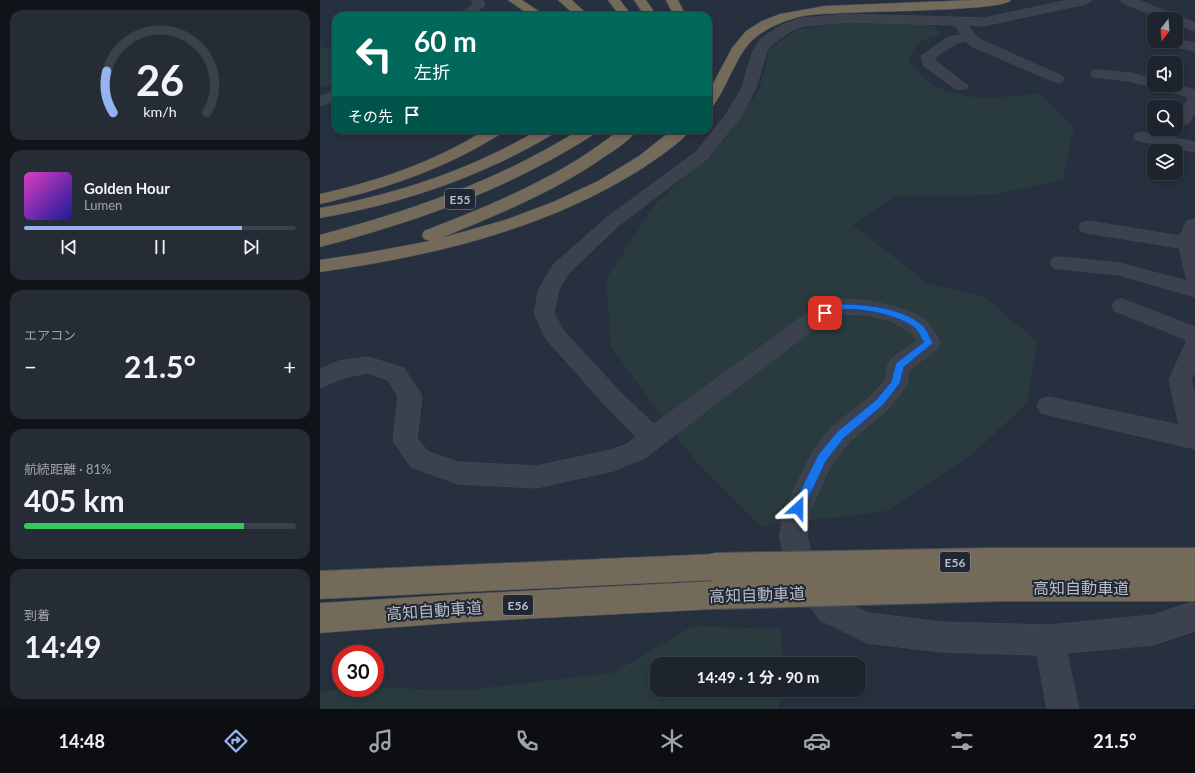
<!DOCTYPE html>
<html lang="ja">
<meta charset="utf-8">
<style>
:root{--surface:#1d242e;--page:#252c36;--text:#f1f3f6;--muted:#a0a4aa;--line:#3b414a;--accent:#95b3f0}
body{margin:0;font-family:Lato,"Noto Sans JP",sans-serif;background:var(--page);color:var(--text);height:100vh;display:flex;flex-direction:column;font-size:15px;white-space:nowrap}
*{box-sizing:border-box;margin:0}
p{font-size:13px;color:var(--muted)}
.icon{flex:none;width:22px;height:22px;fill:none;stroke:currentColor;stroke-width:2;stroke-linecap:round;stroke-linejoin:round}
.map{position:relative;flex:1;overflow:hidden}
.drawer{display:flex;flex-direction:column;gap:10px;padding:10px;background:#101419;width:320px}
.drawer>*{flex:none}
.hud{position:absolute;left:12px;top:12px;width:380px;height:122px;border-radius:12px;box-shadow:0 2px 6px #0003,0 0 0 1px var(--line);background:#00695c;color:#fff;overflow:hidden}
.needle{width:26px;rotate:197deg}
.buttons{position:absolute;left:827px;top:12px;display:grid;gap:8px}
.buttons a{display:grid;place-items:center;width:36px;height:36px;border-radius:8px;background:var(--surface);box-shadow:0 2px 6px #0003,0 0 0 1px var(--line);font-size:20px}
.speed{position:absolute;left:12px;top:645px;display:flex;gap:8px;font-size:20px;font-weight:700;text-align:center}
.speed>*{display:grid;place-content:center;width:52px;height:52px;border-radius:50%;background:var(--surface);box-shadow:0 2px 6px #0003,0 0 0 1px var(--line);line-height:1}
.speed .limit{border:6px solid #d22;background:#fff;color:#111}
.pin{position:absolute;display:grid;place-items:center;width:34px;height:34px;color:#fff;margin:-17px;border-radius:8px;box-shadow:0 2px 6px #0006}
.me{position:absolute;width:44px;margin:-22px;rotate:24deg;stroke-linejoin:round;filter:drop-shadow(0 0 3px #0008)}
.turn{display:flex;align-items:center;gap:14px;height:84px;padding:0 16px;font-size:18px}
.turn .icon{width:52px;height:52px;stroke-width:2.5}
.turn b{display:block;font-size:28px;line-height:34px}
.then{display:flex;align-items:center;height:38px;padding:0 16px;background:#0003;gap:8px;font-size:15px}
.big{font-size:30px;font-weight:700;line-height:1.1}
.drawer .widget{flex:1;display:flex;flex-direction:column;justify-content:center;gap:6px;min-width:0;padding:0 14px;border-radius:12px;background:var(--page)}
.drawer .dial{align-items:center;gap:0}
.dial svg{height:104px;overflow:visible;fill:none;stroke:var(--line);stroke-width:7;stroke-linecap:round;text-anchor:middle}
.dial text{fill:var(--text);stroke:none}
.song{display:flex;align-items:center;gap:12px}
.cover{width:48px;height:48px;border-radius:6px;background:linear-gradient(135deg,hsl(310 70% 55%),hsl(240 70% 35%))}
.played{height:4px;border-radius:2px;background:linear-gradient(90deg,var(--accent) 80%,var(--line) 80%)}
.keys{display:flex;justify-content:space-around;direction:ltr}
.heat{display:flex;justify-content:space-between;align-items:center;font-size:22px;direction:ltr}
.charge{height:6px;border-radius:3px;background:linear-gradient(90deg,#34c759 81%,var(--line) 0)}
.trip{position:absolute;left:330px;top:657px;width:216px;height:40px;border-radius:12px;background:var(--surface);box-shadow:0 2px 6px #0003,0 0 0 1px var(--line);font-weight:700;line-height:40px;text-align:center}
.menu{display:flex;height:64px;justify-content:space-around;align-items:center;background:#0c0e12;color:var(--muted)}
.menu .icon{width:28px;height:28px}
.menu .current{color:var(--accent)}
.menu b{font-size:18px;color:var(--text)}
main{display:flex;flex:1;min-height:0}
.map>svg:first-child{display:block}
.green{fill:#293b3f}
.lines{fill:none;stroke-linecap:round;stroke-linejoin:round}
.street-casing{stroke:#444b57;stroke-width:1}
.highway-casing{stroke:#464d59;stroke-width:1}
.street{fill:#3b424e;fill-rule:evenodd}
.highway{fill:#736a59;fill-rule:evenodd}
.highway-bridge-casing{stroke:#464d59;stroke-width:30;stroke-linecap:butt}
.highway-bridge{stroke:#736a59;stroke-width:28}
.route{fill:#1a73e8;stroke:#114b97}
.labels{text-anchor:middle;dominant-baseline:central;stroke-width:4;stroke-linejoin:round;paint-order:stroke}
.shield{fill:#202733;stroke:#8a909c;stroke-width:1}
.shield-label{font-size:12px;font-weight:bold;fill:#b7bdc9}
.near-street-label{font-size:16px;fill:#b7bdc9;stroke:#202733}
</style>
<main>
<section class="drawer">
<div class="widget dial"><svg viewBox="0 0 100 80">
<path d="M14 69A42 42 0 1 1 86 69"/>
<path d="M14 69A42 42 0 0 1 9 37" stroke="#95b3f0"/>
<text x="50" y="56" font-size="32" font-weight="700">26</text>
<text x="50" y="72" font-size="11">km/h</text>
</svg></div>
<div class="widget">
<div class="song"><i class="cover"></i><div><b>Golden Hour</b><p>Lumen</p></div></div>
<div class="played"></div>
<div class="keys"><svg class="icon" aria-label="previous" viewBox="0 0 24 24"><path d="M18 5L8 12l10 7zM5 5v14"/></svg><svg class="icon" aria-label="pause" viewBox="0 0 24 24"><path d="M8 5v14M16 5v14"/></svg><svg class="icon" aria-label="next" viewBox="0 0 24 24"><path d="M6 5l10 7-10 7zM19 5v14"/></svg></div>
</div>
<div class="widget"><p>エアコン</p>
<div class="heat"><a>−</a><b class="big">21.5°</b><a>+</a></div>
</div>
<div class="widget"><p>航続距離 · 81%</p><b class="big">405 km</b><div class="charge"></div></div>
<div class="widget"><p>到着</p><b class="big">14:49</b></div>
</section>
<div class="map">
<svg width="875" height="709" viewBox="0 0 875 709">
<rect width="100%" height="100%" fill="#27303e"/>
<path class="green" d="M569,21L615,26L620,34L598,43L588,60C596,68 606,82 617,87C650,103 685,97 720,93L754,127L743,180L673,195L577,196L533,225L608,284L665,297L717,342L707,403L652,455L567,511L441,526L372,457L291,347L286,279L336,203L405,140L439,90L450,48L477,30L518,23Z
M0,46L16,51V83L0,87Z
M373,626L461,629L463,664H337V690H464V695L457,709H0V694L21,687L147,690L293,673Z"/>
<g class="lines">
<g class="street-casing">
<path id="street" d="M151,0H163L165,5L151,16H137L153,4Z
M749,0H772L766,4L663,26L648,25L654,34L661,40L742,76L744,79L742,82L737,83L651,46L646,41L637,43L615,57L616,61L648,86L646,89H636L604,66L601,56L628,37L641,35L635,25L527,22L484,26L471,31L451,45L446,53L436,88L420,118L388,158L298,226L248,274L239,289L234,313L243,330L301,393L334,424L486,314C495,309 506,303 516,300C536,296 593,308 607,322C612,328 616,336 620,343L617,349L590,369L587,383L584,389L568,409L529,442L511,465L491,508L487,536L496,569L520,600L549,613L621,622L729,625L833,615L875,601V631L833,645L747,653L759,709H727L717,655L621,652L547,643L500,620L474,586L470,576L459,536L465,508L493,451L511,428L552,395L565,380L568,365L571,359L597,341L591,332L571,321L547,315L521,314L500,324L325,458L293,471L216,488L138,484L91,467L73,441L78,397L68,380L48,373L23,378L0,388V369L19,361L48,357L84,368L102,396L97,439L109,452L138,462L216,466L291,450L307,444L316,437L285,405L226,339L214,313L219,289L233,265L286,218L376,152L405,116L422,88L432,53L441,39L461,25L482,18L527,14L663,18Z
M801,0H818L875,23V31L856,24V19H843L803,3Z
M865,41L875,43V51L860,48L858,45L860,42Z
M778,70L810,73L834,79V85H856L875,90V113L868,124H858L856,120L869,97L809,81L773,77L771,74L773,71Z
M16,91V100L0,106V97Z
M822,132L875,142V152L816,140L814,137L816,134Z
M875,219V297L799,275L740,269L733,268L730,263L733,258L740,257L799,263L867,281L859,248L768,233L761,231L759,227L761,223L768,221L860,236L866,222Z
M802,299L875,327V371L871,380L875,394V449L729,415L721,413L717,406L721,399L729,397L859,425L849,380L867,340L795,311L792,306L795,301Z"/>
</g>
<g class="highway-casing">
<path id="highway" d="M188,0H202L226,16H211Z
M238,0H252L269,16H256Z
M288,0H300L312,16H300Z
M314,0H326L337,16H325Z
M346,0H358L366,16H354Z
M654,0H691C682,13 512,10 483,16C466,20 450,26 436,37C418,50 408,86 393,106L388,107V93L412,48L426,31L442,21L460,14L505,6Z
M165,130H184L182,133C125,169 65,189 0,204V194C58,181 114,162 165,130Z
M218,130H237L235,133C161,177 84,203 0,218V208C77,194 150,170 218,130Z
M259,130H278L276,133C187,190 101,220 0,247V235C93,210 177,181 259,130Z
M299,130H317C309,141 295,150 284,157C234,192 177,215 121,238L185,220L233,202L278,181L319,156L352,130H370C361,143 332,162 318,171C221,231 111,256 0,272V260L46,253L110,241L104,239L102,235L104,231C173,204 241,177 299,130Z
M395,554L405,558L409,567L405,576L395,580L0,599V571Z
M397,581L407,585L411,595L407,605L397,609L144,622L0,633V603L144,594Z"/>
</g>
<use href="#street" class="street"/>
<use href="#highway" class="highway"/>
<g class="highway-bridge-casing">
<path id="highway-bridge" d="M395,567L672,562H875
M397,595L684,587H875"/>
</g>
<use href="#highway-bridge" class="highway-bridge"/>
</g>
<path class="route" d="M518,304C543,304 581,307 602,325C607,329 610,338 613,343L584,367L580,383L563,405L524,438L506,461L482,512L478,513L474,512L472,508L498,455L517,432L556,400L571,382L576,363L604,342C601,339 599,332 596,329C580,315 539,307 519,310C513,311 509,317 502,315V311Z"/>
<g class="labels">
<g class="shield">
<rect x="125" y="189" width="30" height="20" rx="3"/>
<rect x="620" y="552" width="30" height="20" rx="3"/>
<rect x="183" y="595" width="30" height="20" rx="3"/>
</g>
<g class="shield-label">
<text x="140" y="199">E55</text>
<text x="635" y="562">E56</text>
<text x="198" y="605">E56</text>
</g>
<g class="near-street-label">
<text x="761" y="587">高知自動車道</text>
<text transform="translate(437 594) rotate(-2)">高知自動車道</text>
<text transform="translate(114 610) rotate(-4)">高知自動車道</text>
</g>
</g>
</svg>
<div class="buttons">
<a><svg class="needle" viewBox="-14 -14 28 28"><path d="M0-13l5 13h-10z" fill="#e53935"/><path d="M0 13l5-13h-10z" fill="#a0a4aa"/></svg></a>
<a><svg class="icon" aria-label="sound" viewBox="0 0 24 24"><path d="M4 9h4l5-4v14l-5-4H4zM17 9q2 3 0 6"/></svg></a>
<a><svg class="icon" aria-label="search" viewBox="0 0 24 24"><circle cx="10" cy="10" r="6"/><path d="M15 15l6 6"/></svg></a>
<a><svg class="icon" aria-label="layers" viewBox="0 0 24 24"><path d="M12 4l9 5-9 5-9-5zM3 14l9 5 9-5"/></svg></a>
</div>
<div class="speed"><div class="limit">30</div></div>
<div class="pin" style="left:505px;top:313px;background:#d93025"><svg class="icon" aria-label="arrive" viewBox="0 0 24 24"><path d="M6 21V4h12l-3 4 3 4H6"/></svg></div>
<svg class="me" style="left:478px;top:508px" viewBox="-20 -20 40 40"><path d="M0-17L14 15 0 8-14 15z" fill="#1a73e8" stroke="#fff" stroke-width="4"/></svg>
<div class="trip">14:49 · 1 分 · 90 m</div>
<div class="hud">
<div class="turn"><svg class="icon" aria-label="left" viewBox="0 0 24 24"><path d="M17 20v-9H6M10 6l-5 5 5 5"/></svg><div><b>60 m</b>左折</div></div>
<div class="then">その先<svg class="icon" aria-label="arrive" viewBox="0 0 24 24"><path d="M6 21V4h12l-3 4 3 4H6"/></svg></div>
</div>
</div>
</main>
<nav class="menu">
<b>14:48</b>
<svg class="icon current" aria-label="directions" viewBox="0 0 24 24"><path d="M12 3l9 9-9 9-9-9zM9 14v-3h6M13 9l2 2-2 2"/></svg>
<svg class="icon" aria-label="music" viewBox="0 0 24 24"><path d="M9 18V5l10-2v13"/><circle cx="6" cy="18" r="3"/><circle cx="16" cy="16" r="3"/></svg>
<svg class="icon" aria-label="phone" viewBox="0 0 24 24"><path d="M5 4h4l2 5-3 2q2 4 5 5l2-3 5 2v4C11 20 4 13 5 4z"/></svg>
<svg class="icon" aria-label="climate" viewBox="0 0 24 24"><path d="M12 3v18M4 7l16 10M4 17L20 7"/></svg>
<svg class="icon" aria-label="car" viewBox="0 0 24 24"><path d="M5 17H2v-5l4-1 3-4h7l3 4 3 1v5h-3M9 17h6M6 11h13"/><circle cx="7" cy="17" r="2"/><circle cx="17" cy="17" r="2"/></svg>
<svg class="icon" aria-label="filters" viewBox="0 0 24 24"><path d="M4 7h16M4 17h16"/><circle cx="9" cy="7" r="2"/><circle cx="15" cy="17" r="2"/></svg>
<b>21.5°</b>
</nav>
